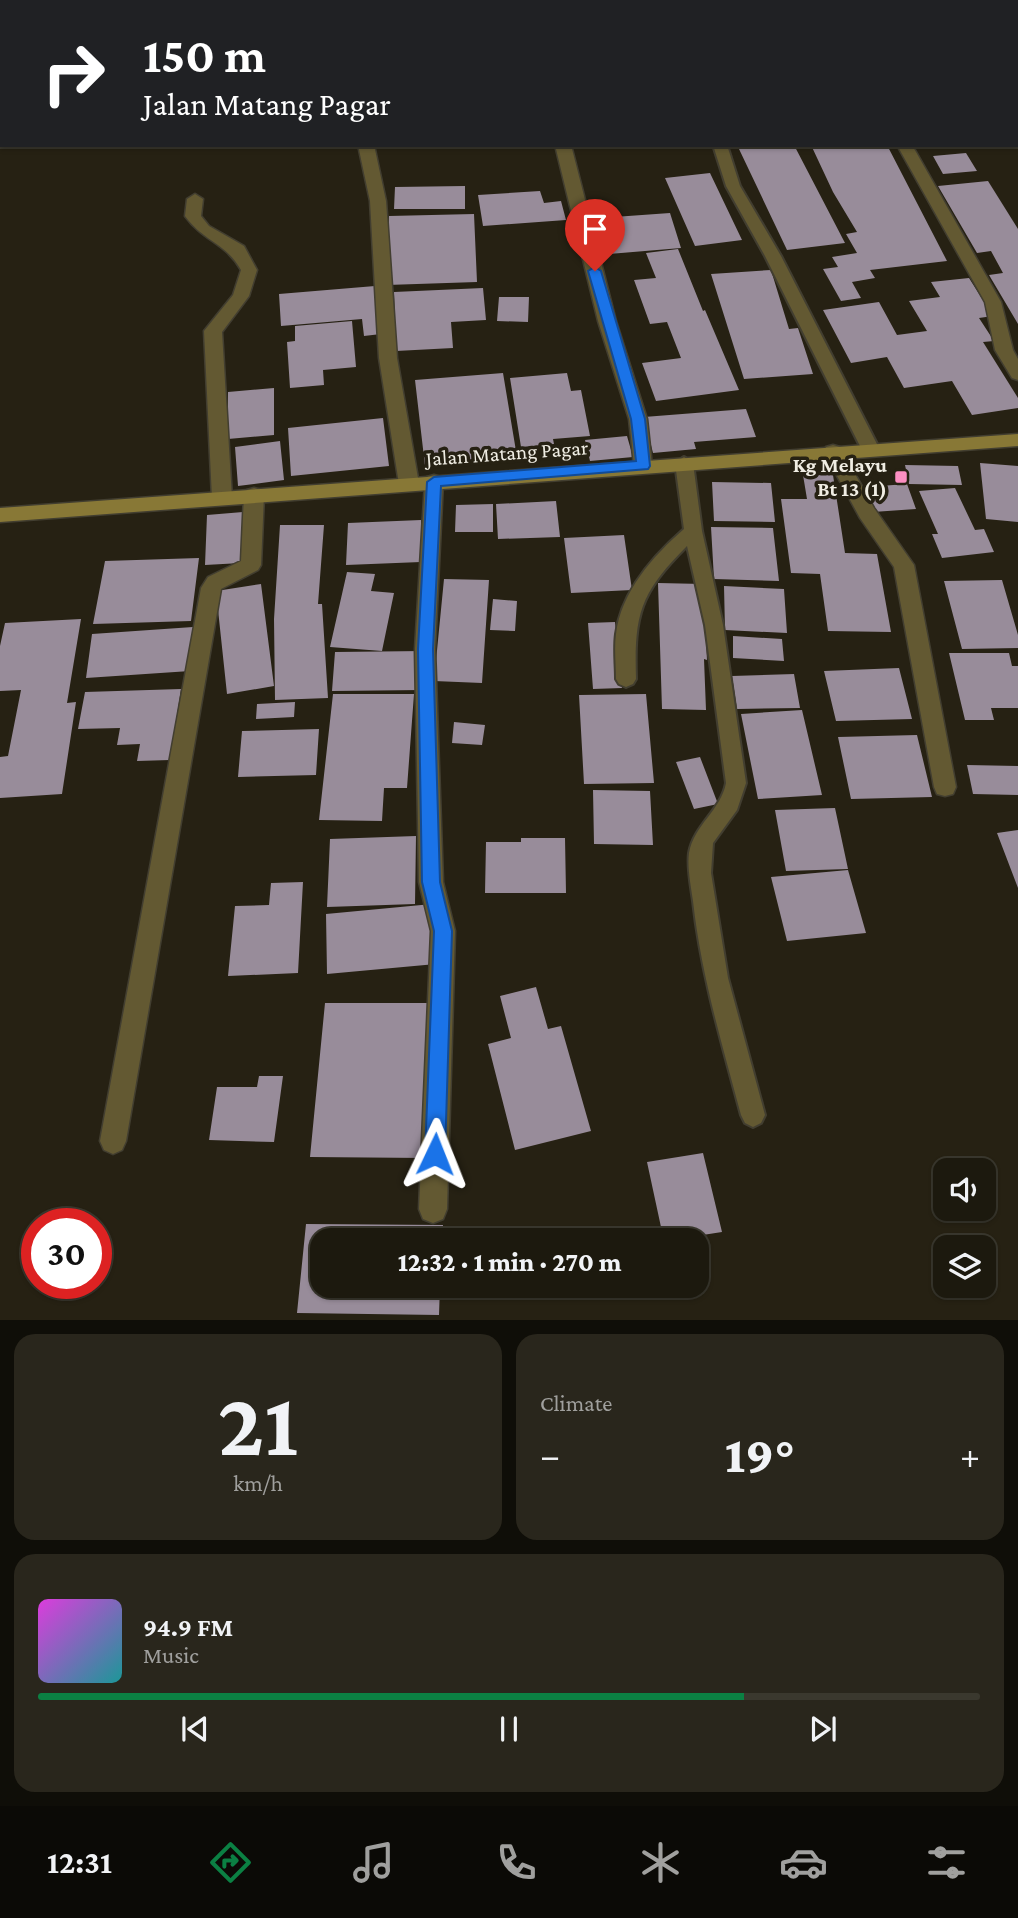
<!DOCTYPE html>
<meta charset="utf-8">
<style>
:root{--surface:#1c190e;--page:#29261c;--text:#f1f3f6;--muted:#a0a09e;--line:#3a382e;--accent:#0b8043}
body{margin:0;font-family:"Crimson Pro",serif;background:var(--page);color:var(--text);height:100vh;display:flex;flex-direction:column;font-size:26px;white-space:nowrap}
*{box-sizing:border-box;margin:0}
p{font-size:23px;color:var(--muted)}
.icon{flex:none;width:38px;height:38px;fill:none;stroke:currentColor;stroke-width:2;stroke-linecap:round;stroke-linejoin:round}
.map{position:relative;height:1320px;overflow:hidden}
.details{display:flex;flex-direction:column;gap:14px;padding:14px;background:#0f0e08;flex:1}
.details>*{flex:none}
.hud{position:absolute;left:0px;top:0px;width:1018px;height:147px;box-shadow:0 2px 5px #0004,0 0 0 2px var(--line);background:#202124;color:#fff;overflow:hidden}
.tools{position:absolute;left:933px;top:1158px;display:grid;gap:14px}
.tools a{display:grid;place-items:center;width:63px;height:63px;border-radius:14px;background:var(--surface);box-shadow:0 2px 5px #0004,0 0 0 2px var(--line);font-size:35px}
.speed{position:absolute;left:21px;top:1208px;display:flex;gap:14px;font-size:35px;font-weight:700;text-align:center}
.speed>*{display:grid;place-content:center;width:91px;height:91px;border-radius:50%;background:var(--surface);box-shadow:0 2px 5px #0004,0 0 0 2px var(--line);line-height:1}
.speed .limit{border:10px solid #d22;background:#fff;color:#111}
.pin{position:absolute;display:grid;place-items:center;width:60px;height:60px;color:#fff;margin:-72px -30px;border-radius:50% 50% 50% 0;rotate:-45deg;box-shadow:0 0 7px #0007}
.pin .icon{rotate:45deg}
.me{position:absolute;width:77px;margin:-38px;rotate:2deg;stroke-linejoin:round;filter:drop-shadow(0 0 5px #0008)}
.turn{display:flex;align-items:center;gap:24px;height:147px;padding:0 28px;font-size:32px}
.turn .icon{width:91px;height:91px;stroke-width:2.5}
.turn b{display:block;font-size:49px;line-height:60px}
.big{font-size:52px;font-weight:800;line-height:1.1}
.details .tile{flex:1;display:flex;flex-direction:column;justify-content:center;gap:10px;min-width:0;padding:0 24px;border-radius:21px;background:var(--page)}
.details .dial{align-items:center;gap:0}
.dial b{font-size:91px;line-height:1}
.song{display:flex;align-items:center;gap:21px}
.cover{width:84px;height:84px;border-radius:10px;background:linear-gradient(135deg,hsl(300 70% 55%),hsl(180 70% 35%))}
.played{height:7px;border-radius:4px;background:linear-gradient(90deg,var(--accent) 75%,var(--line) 75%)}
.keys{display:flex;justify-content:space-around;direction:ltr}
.heat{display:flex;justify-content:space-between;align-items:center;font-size:38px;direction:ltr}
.details .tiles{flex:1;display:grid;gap:14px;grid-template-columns:1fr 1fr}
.tile:last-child{grid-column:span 2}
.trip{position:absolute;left:310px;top:1228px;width:399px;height:70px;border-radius:21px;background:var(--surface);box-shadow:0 2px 5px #0004,0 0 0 2px var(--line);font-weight:800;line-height:70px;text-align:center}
.menu{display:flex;height:112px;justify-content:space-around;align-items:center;background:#0b0a06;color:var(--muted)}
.menu .icon{width:49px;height:49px}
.menu .current{color:var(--accent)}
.menu b{font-size:32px;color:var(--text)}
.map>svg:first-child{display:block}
.building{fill:#988c9a}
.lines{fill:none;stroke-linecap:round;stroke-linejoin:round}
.lane-casing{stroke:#423e30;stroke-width:4}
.street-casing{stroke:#423e30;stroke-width:3}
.secondary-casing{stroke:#423e30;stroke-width:3}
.lane{fill:#635932;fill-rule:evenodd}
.street{fill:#635932;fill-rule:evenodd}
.secondary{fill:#887836;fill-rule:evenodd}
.route{fill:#1a73e8;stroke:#114b97;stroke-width:2}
.poi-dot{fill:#fc8fc2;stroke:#262113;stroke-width:2.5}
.labels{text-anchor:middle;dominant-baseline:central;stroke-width:7;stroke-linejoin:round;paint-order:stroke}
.street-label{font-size:21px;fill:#f0ede3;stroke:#262113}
.poi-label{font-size:21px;font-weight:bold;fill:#f0ede3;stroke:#262113;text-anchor:end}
</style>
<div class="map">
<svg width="1018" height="1320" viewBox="0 0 1018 1320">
<rect width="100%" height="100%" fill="#262113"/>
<path class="building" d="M777,145H794L845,243L787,250L739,149Z
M811,145H887L947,261L870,270L875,278L852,282L861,298L841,301L823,269L838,267L832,257L857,253L846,234L857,232L833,192Z
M966,153L977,171L943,174L933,156Z
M710,173L742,240L695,246L665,178Z
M988,181L1018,229V324L989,275L1003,273L991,251L977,253L938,186Z
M465,186V209H394L395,187Z
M540,191L544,203L561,201L566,220L483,226L478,195Z
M670,213L681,248L609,254L600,218Z
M474,214L477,282L387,285L389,216Z
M678,249L703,311L705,310L739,390L656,401L642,363L681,358L667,322L650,324L634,280L656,278L646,253Z
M771,270L789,329L798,328L813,374L744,379L711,274Z
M969,278L993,316L979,318L994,341L983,342L1018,398V408L972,415L952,381L904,388L887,357L851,363L823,310L879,302L897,335L927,331L909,301L940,297L931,282Z
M375,286L381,334L364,336L362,319L281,326L279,294Z
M483,288L486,320L451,322L453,348L396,351L394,292Z
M499,297H529L528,322L497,321Z
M352,321L356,367L323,370L324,385L290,388L287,342L295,341V326Z
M503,373L517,457L425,466L415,380Z
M567,373L571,391L581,390L590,436L553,439L554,444L521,447L510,378Z
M274,388V435L228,439V392Z
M746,409L756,437L694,442L696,449L653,453L644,417Z
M383,418L389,466L291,476L288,428Z
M627,436L633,457L590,461L585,440Z
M280,441L284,480L238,486L235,447Z
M980,463L1018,466V522L986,519Z
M905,465L958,466L962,485L909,484Z
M803,475H833L845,553L877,554L891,632L828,631L820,574L791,573L781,499H807Z
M712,482L771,483L775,522L714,521Z
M907,484L916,509L873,512L866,487Z
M955,488L975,530L984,529L994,552L942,558L932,534H938L919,491Z
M556,501L560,537L498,539L496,504Z
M493,504V532H455L456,505Z
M243,512L241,563L205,565L207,515Z
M421,520V562L346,565L348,523Z
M280,525H324L318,604H322L328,698L275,700L274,619Z
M711,527L773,528L779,581L714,579Z
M624,535L632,590L571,593L564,538Z
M199,558L191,621L93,624L105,561Z
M347,572L375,574L371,591L394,593L382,651L330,647Z
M444,579L489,580L482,683L434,681Z
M1002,580L1018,635V648L962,649L944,581Z
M658,583L703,584L707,660L704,659L706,710L662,709Z
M261,584L274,686L227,694L216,591Z
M724,586L784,589L787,633L725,630Z
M493,599L517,601L515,631L490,630Z
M81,619L67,703L76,702L62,794L0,798V757L8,756L21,690L0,691V646L5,623Z
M615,622L622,688L593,689L588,623Z
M193,627L190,671L86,678L92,634Z
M733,636L782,639L784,661L733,658Z
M424,651L422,690L332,691L335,652Z
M949,653H1009L1012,666H1018V708H991L994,720H965Z
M899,668L912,719L836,721L824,671Z
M794,674L800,708L737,709L732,676Z
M181,689L170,760L137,761L140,744L117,745L120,728L78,729L85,692Z
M333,694H414L407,788H384L382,821L319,820Z
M646,694L654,783L584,784L579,695Z
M295,702L294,717L256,719L257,704Z
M802,710L822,795L758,799L741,714Z
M454,722L485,725L482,745L452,743Z
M319,729L316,775L238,777L242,731Z
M917,735L932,797L851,799L838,737Z
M700,757L718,804L694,809L676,762Z
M967,765L1018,766V795L973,794Z
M593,790L650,791L653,845L594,844Z
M835,808L848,869L786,871L775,810Z
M1018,830V888L997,833Z
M416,836L415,904L327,907L330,839Z
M521,838H565L566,893H485L486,842H521Z
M848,870L866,933L787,941L771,877Z
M303,882L298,973L228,976L235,906L269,905L271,883Z
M432,904L436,964L327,974L326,914Z
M536,987L548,1029L561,1026L591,1131L515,1150L488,1044L511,1038L500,996Z
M325,1003H433L426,1158L310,1157Z
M259,1076H283L274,1142L209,1140L217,1087H257Z
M703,1153L722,1232L664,1241L647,1162Z
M306,1224L443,1225L442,1241H322V1286H440L439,1315L297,1313Z"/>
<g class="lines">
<g class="lane-casing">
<path id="lane" d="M297,0H309L296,2Z
M713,145H727L740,186L781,256L880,450L877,454H865L862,450L765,256L726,186Z
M684,457L693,463L702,531L723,625L746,783L737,810L713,843L711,873L728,978L765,1115L761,1123L753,1127L745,1123L741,1115C722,1044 701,974 693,901C691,886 687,868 689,853C694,825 721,810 726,783L705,625L687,546C640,593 634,614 636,679L633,684L626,687L619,684L616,679C616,664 614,649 616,634C621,592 653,556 684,529L675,463Z"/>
</g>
<g class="street-casing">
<path id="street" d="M358,145H374L386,201L397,358L419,484L416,489H402L399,484L379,358L370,201Z
M555,145H571L616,321L647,419L652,466L650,471H636L634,466L629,419L598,321Z
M897,145H912L1001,302L1013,350L1018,359V380L1012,378L995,350L985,302Z
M195,194L203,199L201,216L209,226L244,246L257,270L249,296L222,332L232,498L229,503H215L212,498L204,331L233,295L241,270C225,242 204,242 185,216L187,199Z
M833,445L840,447L874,508L914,565L956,787L953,794L945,796L937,794L934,787L894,567L860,518L824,452L826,447Z
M434,475L441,477L443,482L435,649L443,882L455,931L447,1209L443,1219L433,1223L423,1219L419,1209L431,931L419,882L415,649L425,482L427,477Z
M254,488L261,490L264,495L261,565L258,570L221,589L126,1141L122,1150L113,1154L104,1150L100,1141L201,588L208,577L241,561L244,495L247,490Z"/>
</g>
<g class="secondary-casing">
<path id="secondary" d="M1018,434V446L0,522V508Z"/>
</g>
<use href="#lane" class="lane"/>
<use href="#street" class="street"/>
<use href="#secondary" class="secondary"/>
</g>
<path class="route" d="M595,267L601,271L645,419L650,466L648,469L441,486L433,649L440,882L452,931L445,1154L442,1161L435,1164L428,1161L425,1154L434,931L422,882L418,649L427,482L434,477L636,461L631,419L588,271Z"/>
<rect class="poi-dot" x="894" y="470" width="14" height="14" rx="3.5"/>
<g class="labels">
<g class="street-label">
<text transform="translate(507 453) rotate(-4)">Jalan Matang Pagar</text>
</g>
<g class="poi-label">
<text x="887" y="465">Kg Melayu<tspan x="887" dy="24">Bt 13 (1)</tspan></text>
</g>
</g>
</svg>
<div class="tools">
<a><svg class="icon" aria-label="sound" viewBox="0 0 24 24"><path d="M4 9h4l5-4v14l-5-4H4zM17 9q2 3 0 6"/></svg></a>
<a><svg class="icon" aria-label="layers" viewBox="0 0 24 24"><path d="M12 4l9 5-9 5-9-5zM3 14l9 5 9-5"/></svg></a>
</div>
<div class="speed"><div class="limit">30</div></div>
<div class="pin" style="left:595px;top:271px;background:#d93025"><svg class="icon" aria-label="arrive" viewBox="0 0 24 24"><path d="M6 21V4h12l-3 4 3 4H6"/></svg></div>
<svg class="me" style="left:435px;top:1154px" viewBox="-20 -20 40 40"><path d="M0-17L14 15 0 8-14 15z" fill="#1a73e8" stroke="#fff" stroke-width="4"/></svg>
<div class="trip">12:32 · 1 min · 270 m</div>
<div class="hud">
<div class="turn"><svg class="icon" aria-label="right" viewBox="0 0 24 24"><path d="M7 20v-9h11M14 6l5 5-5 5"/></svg><div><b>150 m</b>Jalan Matang Pagar</div></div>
</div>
</div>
<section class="details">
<div class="tiles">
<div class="tile dial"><b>21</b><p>km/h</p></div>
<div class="tile"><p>Climate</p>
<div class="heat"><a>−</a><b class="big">19°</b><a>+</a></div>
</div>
<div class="tile">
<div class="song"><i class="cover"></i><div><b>94.9 FM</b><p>Music</p></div></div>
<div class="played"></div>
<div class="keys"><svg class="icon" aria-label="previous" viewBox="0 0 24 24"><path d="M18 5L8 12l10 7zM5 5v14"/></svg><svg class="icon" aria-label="pause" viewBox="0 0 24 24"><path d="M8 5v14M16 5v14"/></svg><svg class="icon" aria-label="next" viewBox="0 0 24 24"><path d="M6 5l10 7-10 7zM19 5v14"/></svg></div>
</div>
</div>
</section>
<nav class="menu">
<b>12:31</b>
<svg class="icon current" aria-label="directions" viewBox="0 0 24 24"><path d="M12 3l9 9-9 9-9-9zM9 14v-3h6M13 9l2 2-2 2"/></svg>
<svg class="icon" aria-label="music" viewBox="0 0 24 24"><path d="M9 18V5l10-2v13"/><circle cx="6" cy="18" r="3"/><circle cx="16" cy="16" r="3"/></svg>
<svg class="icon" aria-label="phone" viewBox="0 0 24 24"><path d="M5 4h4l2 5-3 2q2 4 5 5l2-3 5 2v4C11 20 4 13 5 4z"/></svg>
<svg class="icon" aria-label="climate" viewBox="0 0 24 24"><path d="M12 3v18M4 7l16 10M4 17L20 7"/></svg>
<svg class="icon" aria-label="car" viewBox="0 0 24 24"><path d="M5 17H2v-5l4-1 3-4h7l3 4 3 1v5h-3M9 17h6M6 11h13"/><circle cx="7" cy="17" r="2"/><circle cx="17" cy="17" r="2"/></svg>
<svg class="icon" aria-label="filters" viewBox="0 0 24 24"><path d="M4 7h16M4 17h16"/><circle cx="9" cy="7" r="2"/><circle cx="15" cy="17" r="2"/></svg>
</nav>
